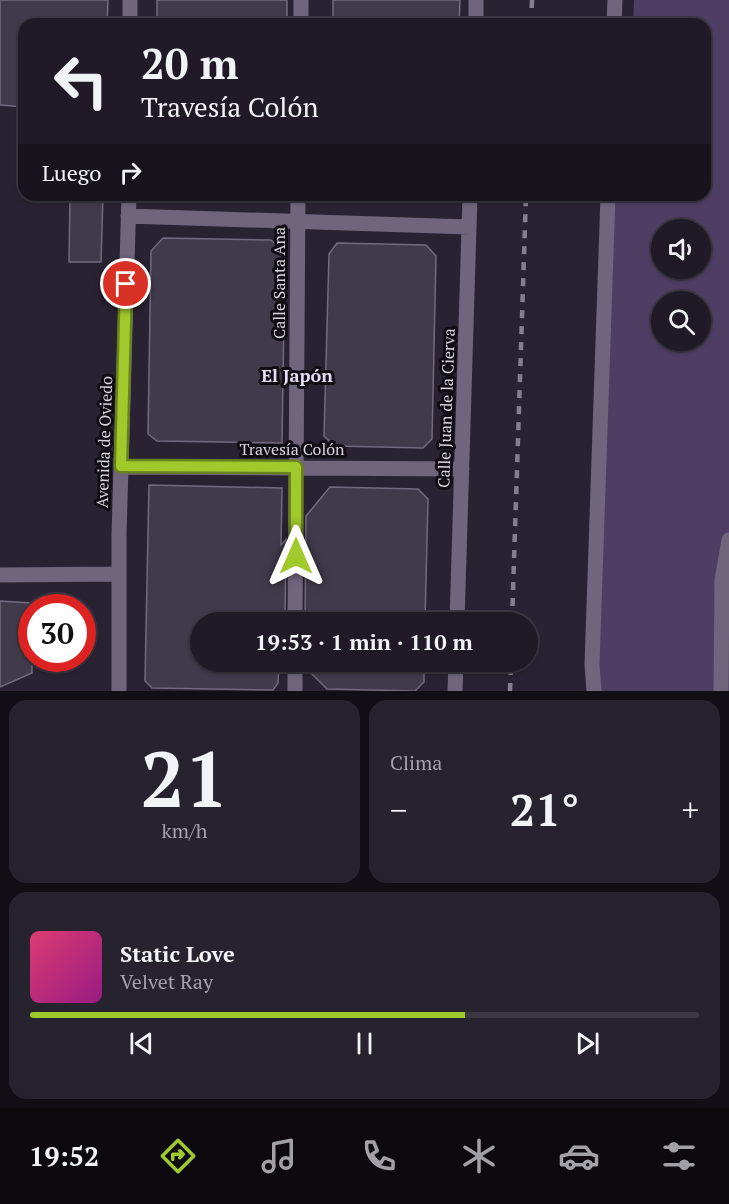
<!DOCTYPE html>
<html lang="es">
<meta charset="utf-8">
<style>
:root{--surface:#1f1a26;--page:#27232e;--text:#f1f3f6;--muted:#a1a1a7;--line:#3c3843;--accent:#a0c92c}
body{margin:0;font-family:"PT Serif",serif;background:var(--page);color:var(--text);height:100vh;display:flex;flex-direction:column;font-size:22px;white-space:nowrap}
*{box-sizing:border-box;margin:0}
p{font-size:20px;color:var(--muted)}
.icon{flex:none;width:33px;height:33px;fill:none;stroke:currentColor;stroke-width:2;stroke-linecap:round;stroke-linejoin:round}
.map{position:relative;height:691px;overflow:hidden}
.drawer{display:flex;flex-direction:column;gap:9px;padding:9px;background:#110e15;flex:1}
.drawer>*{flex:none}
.banner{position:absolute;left:18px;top:18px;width:693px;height:183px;border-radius:18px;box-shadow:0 2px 4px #0004,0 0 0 2px var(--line);background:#1f1a26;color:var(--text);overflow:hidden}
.tools{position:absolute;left:651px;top:219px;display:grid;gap:12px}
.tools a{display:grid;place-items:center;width:60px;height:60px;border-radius:50%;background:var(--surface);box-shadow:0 2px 4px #0004,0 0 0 2px var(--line);font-size:30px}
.speed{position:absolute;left:18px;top:594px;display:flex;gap:12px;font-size:30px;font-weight:700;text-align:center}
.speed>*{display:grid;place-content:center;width:78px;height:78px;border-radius:50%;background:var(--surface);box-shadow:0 2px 4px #0004,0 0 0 2px var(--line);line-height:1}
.speed .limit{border:9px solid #d22;background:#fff;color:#111}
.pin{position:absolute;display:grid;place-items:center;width:51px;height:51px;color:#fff;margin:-26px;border:3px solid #fff;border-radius:50%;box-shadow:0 2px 6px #0007}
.me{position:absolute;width:66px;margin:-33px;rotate:0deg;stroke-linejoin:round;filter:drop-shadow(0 0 4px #0008)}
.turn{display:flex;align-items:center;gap:21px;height:126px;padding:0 24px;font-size:27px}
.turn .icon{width:78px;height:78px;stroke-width:2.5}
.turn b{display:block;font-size:42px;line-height:51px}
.then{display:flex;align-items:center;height:57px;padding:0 24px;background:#0003;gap:12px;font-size:22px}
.big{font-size:45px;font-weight:600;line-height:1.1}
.drawer .tile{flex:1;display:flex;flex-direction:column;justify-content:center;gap:9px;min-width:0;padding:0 21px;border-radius:18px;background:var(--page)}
.drawer .dial{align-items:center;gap:0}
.dial b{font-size:78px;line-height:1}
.song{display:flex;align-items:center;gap:18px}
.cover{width:72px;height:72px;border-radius:9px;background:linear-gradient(135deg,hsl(340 70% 55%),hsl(310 70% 35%))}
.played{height:6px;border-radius:3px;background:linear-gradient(90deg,var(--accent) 65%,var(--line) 65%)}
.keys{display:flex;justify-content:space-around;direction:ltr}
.heat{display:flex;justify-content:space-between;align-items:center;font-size:33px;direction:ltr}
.drawer .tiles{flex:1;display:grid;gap:9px;grid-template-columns:1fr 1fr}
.tile:last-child{grid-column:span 2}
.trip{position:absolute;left:190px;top:612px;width:348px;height:60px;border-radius:30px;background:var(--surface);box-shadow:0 2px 4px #0004,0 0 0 2px var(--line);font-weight:600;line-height:60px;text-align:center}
.menu{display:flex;height:96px;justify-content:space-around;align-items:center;background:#0c0a0f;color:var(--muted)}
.menu .icon{width:42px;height:42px}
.menu .selected{color:var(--accent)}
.menu b{font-size:27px;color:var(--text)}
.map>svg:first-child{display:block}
.green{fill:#4e3e63;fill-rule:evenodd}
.building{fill:#413a4b;stroke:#726a7e;stroke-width:1.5}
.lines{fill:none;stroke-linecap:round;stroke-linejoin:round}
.minor{stroke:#6f657d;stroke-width:15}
.rail{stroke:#857f8d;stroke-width:4.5;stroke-dasharray:8 8;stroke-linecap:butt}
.route-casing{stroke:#68831d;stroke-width:15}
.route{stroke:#a0c92c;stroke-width:10}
.labels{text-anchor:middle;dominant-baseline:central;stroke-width:6;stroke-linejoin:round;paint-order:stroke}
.street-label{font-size:16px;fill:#d9d5e0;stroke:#100d14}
.neighbourhood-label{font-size:18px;font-weight:bold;fill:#e6ddf4;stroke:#100d14}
</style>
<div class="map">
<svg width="729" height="691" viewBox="0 0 729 691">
<rect width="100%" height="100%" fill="#292232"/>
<path class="green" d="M634,0H729V691H594L608,195H705V24H633ZM662,230H700V268H662ZM662,302H700V340H662Z"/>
<path class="building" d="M0,0H108L107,24H24V107L0,105Z
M157,0H287V24H157Z
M333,0H460L459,24H333Z
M70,195H103L101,262H69Z
M163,238L271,240L285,253L282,443L157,441L148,434L151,251Z
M337,243L426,245L436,256L432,439L423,448L334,446L324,436L329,254Z
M149,485L282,488L281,545L286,539L285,622H201V662H279L278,683L273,690L152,688L145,681Z
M330,487L418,489L428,499L425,622H305L306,516Z
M0,601L32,603V673L0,687Z
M305,662H424V682L415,691L327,689L305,667Z"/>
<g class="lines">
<path class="minor" d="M130,24V0
M301,24V0
M476,24V0
M614,24L615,0
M128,216L469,227
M121,467L462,469
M0,575L119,574
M295,622L298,195
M457,622L470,195
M119,691V535L129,195
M295,691V662
M455,691L456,662
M594,691L592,665L608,195
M721,691L722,580L729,540"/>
<path class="rail" d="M531,24L532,0
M512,622L526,195
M510,691L511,662"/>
</g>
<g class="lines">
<g class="route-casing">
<path id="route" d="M126,284L121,466L296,467V556"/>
</g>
<use href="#route" class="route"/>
</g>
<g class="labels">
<g class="street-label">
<text transform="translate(279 283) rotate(-90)">Calle Santa Ana</text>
<text transform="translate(446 408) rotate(-88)">Calle Juan de la Cierva</text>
<text transform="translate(104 442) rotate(-88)">Avenida de Oviedo</text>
<text x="292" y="449">Travesía Colón</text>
</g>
<g class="neighbourhood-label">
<text x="297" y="375">El Japón</text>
</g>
</g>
</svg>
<div class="tools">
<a><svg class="icon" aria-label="sound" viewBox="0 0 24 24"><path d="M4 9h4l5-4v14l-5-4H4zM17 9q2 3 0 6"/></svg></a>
<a><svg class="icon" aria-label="search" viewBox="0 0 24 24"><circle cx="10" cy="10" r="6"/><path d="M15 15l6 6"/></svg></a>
</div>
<div class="speed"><div class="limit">30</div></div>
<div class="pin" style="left:126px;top:284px;background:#d93025"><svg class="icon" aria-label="arrive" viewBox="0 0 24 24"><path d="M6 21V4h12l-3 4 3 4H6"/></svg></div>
<svg class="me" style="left:296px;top:556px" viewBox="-20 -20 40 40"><path d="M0-17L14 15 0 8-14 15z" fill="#a0c92c" stroke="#fff" stroke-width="4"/></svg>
<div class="trip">19:53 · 1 min · 110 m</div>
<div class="banner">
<div class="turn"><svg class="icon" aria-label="left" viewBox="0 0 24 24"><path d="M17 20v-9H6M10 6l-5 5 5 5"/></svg><div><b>20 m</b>Travesía Colón</div></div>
<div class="then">Luego<svg class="icon" aria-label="right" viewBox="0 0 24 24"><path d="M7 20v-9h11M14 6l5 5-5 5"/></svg></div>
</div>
</div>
<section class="drawer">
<div class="tiles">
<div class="tile dial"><b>21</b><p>km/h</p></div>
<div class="tile"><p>Clima</p>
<div class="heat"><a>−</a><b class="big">21°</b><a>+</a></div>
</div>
<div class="tile">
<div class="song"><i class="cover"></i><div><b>Static Love</b><p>Velvet Ray</p></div></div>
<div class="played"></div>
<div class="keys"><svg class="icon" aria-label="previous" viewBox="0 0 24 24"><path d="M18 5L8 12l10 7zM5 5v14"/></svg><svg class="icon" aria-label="pause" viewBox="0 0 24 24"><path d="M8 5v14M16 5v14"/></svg><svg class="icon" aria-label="next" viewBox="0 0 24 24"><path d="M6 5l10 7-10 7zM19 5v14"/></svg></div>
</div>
</div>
</section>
<nav class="menu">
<b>19:52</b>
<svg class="icon selected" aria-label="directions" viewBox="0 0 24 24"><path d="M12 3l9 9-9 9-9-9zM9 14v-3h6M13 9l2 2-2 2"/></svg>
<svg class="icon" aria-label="music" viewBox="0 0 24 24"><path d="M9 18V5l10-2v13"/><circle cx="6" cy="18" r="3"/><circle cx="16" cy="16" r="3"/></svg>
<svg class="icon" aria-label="phone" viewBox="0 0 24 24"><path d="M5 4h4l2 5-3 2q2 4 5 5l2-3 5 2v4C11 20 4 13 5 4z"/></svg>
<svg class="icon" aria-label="climate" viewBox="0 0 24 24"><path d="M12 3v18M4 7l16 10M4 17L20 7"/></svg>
<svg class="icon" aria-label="car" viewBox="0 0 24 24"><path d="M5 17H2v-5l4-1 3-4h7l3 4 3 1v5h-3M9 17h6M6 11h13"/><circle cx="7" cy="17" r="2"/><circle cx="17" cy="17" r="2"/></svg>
<svg class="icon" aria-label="filters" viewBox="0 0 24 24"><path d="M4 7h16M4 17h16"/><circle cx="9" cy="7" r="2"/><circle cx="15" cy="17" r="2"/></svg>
</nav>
